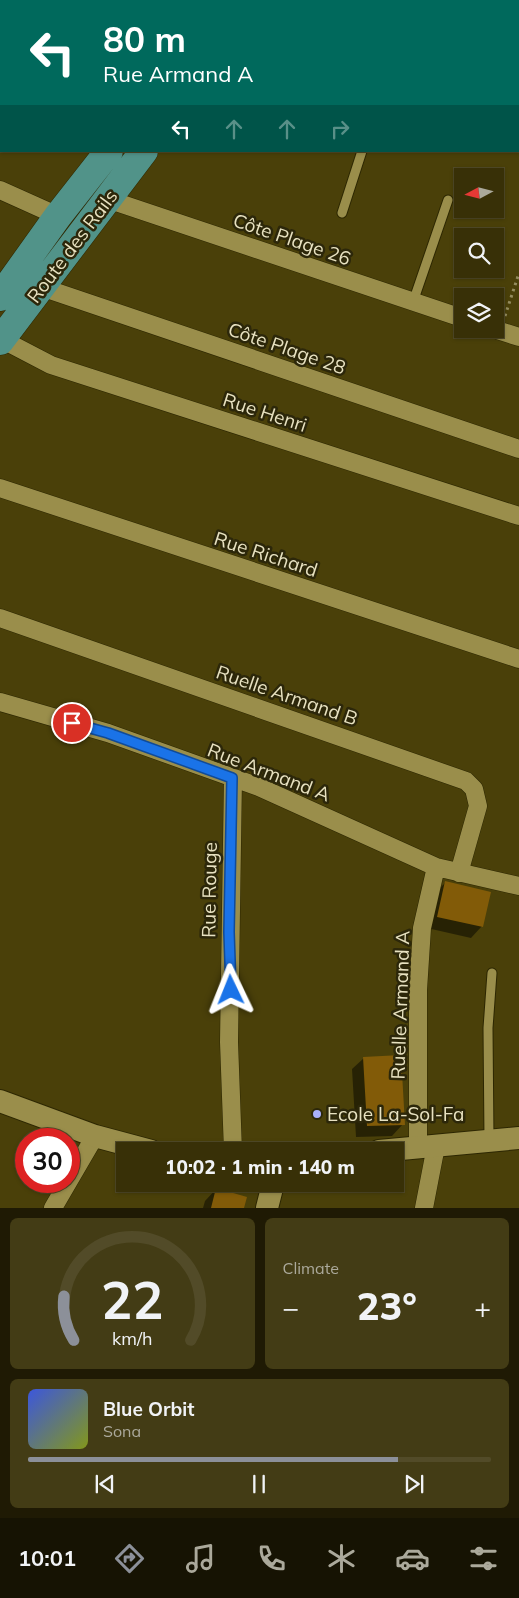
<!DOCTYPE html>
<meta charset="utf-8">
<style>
:root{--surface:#383007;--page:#433c15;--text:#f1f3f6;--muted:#aba99b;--line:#524b28;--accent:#8c9099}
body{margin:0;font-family:Mulish,sans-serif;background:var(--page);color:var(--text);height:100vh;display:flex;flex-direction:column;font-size:19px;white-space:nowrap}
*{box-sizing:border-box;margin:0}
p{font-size:16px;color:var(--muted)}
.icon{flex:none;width:28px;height:28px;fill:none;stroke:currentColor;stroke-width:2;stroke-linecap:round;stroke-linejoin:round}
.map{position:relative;height:1208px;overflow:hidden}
.drawer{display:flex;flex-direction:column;gap:10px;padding:10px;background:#1f1a04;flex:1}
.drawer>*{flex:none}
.banner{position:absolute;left:0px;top:0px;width:520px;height:152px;box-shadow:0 1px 4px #0004,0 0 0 1px var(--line);background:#00695c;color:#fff;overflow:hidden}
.needle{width:32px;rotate:263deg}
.tools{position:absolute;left:454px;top:168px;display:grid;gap:10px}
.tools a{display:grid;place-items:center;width:50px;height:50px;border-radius:0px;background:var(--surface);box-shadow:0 1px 4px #0004,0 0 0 1px var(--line);font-size:25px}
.speed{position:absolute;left:15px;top:1128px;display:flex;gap:10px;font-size:25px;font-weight:700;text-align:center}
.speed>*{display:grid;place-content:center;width:65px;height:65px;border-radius:50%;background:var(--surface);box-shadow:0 1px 4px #0004,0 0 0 1px var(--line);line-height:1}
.speed .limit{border:8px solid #d22;background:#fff;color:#111}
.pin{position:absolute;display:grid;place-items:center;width:42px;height:42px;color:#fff;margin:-21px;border:2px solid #fff;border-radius:50%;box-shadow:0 1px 5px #0007}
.me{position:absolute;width:55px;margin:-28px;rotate:358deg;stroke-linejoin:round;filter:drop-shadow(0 0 4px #0008)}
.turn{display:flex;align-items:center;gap:18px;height:105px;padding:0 20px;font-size:22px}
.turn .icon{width:65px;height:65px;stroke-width:2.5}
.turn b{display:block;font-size:35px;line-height:42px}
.lanes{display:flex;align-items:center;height:48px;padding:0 20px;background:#0003;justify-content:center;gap:25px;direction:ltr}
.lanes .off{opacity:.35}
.big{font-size:38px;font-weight:800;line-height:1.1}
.drawer .widget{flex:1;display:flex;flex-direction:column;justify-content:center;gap:8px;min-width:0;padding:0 18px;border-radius:8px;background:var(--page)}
.drawer .dial{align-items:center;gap:0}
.dial svg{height:130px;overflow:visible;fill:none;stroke:var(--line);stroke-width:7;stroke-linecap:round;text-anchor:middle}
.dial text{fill:var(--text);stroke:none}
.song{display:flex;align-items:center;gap:15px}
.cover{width:60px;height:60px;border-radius:8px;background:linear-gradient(135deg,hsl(230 70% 55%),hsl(70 70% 35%))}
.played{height:5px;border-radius:2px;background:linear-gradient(90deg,var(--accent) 80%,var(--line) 80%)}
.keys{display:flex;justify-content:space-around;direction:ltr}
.heat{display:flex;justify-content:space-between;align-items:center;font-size:28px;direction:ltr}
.drawer .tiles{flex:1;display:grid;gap:10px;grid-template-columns:1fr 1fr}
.widget:last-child{grid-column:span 2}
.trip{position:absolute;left:116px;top:1142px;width:288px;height:50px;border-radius:0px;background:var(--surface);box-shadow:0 1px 4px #0004,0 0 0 1px var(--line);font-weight:800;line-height:50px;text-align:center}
.dock{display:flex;height:80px;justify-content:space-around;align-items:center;background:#161303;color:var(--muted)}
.dock .icon{width:35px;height:35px}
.dock .current{color:var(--accent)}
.dock b{font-size:22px;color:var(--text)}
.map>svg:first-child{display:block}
.shadow{fill:#0007}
.building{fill:#825b08}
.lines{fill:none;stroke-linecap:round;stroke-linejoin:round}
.service-casing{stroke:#2d2702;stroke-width:11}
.minor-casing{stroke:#2d2702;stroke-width:19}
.tertiary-casing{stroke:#2d2702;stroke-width:24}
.primary-casing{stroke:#2d2702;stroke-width:29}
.path{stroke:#948c5f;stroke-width:3;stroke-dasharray:2.5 4;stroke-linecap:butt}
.service{stroke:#9a8e4b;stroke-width:9}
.minor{stroke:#9a8e4b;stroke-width:18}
.tertiary{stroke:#9a8e4b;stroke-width:22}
.primary{stroke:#519389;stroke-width:28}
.route-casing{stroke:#114b97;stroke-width:12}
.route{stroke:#1a73e8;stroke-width:9}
.poi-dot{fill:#a9b0fc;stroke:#2c270a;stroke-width:2}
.labels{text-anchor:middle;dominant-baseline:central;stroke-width:5;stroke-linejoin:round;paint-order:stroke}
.street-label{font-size:19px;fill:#e8e2c1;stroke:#2c270a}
.poi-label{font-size:19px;fill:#e8e2c1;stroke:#2c270a;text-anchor:start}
</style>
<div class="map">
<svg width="519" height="1208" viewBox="0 0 519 1208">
<rect width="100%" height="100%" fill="#4a4009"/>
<path class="shadow" d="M445,883L482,926L471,938L427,928L434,894Z
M364,1058L403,1124L392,1136L356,1137L352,1069Z
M216,1189L246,1198L243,1208H203L205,1201Z"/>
<path class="building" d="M445,881L491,892L483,927L437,917Z
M401,1055L405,1125L367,1126L363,1057Z
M216,1188L247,1197L244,1208H211Z"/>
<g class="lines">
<g class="service-casing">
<path id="service" d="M64,1L65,0
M429,1L430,0
M0,100L1,98
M342,213L362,151
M413,302L448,200
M489,1140L488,1028L492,973"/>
</g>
<g class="minor-casing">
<path id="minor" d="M275,0L278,1
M0,190L58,216
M107,199L462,318
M41,287L519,449
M494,329L519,337
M1,339L51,365L519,516
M0,488L519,659
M0,618L466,781L474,789L478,806L459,873
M0,702L108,733L259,787L436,867L519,886
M233,778L229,1042L233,1151
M418,1147V990L422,928L436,867
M53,1208L95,1136
M424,1208L436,1146"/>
</g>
<g class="tertiary-casing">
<path id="tertiary" d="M0,1101L95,1136L151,1151
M379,1151L519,1138
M267,1208L273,1184"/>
</g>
<g class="primary-casing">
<path id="primary" d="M228,1L229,0
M259,1L260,0
M0,297L58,216L109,151
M0,341L144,151"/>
</g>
<path class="path" d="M505,316L519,273"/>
<use href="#service" class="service"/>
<use href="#minor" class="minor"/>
<use href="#tertiary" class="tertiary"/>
<use href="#primary" class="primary"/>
</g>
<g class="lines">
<g class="route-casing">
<path id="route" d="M72,723L108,733L232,778L229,932L231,990"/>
</g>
<use href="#route" class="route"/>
</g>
<circle class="poi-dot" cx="317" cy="1114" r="5"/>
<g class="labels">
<g class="street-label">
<text transform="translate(292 239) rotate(19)">Côte Plage 26</text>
<text transform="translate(72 246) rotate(-53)">Route des Rails</text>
<text transform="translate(287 348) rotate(19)">Côte Plage 28</text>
<text transform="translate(265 412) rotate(18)">Rue Henri</text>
<text transform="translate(266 554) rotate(18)">Rue Richard</text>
<text transform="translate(287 695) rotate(19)">Ruelle Armand B</text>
<text transform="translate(269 772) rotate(21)">Rue Armand A</text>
<text transform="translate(209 890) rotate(-89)">Rue Rouge</text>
<text transform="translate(400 1005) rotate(-88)">Ruelle Armand A</text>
</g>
<g class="poi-label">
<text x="327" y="1114">Ecole La-Sol-Fa</text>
</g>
</g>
</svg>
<div class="tools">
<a><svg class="needle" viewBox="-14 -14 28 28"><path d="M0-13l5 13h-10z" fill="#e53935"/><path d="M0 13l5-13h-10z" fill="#aba99b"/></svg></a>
<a><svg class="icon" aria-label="search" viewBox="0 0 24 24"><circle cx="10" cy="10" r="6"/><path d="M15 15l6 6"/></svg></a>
<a><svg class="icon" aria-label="layers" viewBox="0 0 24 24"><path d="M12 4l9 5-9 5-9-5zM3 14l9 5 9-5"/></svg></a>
</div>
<div class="speed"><div class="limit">30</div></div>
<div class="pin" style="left:72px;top:723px;background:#d93025"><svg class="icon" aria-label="arrive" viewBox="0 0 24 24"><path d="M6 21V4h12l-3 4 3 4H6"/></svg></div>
<svg class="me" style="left:231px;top:990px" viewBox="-20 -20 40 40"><path d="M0-17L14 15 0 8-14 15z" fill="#1a73e8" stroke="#fff" stroke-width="4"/></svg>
<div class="trip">10:02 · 1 min · 140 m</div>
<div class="banner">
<div class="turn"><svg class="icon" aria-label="left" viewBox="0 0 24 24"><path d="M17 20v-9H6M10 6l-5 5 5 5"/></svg><div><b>80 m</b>Rue Armand A</div></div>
<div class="lanes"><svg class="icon" aria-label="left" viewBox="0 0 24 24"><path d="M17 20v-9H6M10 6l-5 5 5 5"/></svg><svg class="icon off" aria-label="ahead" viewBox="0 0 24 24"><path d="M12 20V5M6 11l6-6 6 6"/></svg><svg class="icon off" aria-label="ahead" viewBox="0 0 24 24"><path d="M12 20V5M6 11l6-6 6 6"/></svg><svg class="icon off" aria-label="right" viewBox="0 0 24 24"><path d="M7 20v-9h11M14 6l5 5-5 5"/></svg></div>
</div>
</div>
<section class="drawer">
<div class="tiles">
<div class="widget dial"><svg viewBox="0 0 100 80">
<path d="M14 69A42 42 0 1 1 86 69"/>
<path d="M14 69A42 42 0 0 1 8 42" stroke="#8c9099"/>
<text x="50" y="56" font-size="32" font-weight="700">22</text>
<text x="50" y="72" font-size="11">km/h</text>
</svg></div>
<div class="widget"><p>Climate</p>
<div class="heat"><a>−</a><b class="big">23°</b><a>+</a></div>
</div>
<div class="widget">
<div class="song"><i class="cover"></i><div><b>Blue Orbit</b><p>Sona</p></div></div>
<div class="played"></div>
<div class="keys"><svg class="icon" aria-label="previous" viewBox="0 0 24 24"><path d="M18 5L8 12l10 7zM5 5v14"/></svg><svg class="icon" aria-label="pause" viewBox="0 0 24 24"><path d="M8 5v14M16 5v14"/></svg><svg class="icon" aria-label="next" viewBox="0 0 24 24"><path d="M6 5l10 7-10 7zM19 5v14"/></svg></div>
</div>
</div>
</section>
<nav class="dock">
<b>10:01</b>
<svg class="icon current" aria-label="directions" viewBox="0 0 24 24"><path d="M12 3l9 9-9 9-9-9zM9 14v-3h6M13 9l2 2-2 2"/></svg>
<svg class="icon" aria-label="music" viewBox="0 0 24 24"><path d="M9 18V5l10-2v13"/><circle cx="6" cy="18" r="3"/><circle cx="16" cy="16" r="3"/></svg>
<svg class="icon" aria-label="phone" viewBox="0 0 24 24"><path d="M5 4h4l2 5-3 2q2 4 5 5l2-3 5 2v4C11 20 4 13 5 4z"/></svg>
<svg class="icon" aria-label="climate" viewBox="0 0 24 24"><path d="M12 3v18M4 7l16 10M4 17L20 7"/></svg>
<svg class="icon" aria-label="car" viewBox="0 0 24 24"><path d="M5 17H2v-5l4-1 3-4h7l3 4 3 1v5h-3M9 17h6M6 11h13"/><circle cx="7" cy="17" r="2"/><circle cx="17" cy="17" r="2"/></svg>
<svg class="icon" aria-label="filters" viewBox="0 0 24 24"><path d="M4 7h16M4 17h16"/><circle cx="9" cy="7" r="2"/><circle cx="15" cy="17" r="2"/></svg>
</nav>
